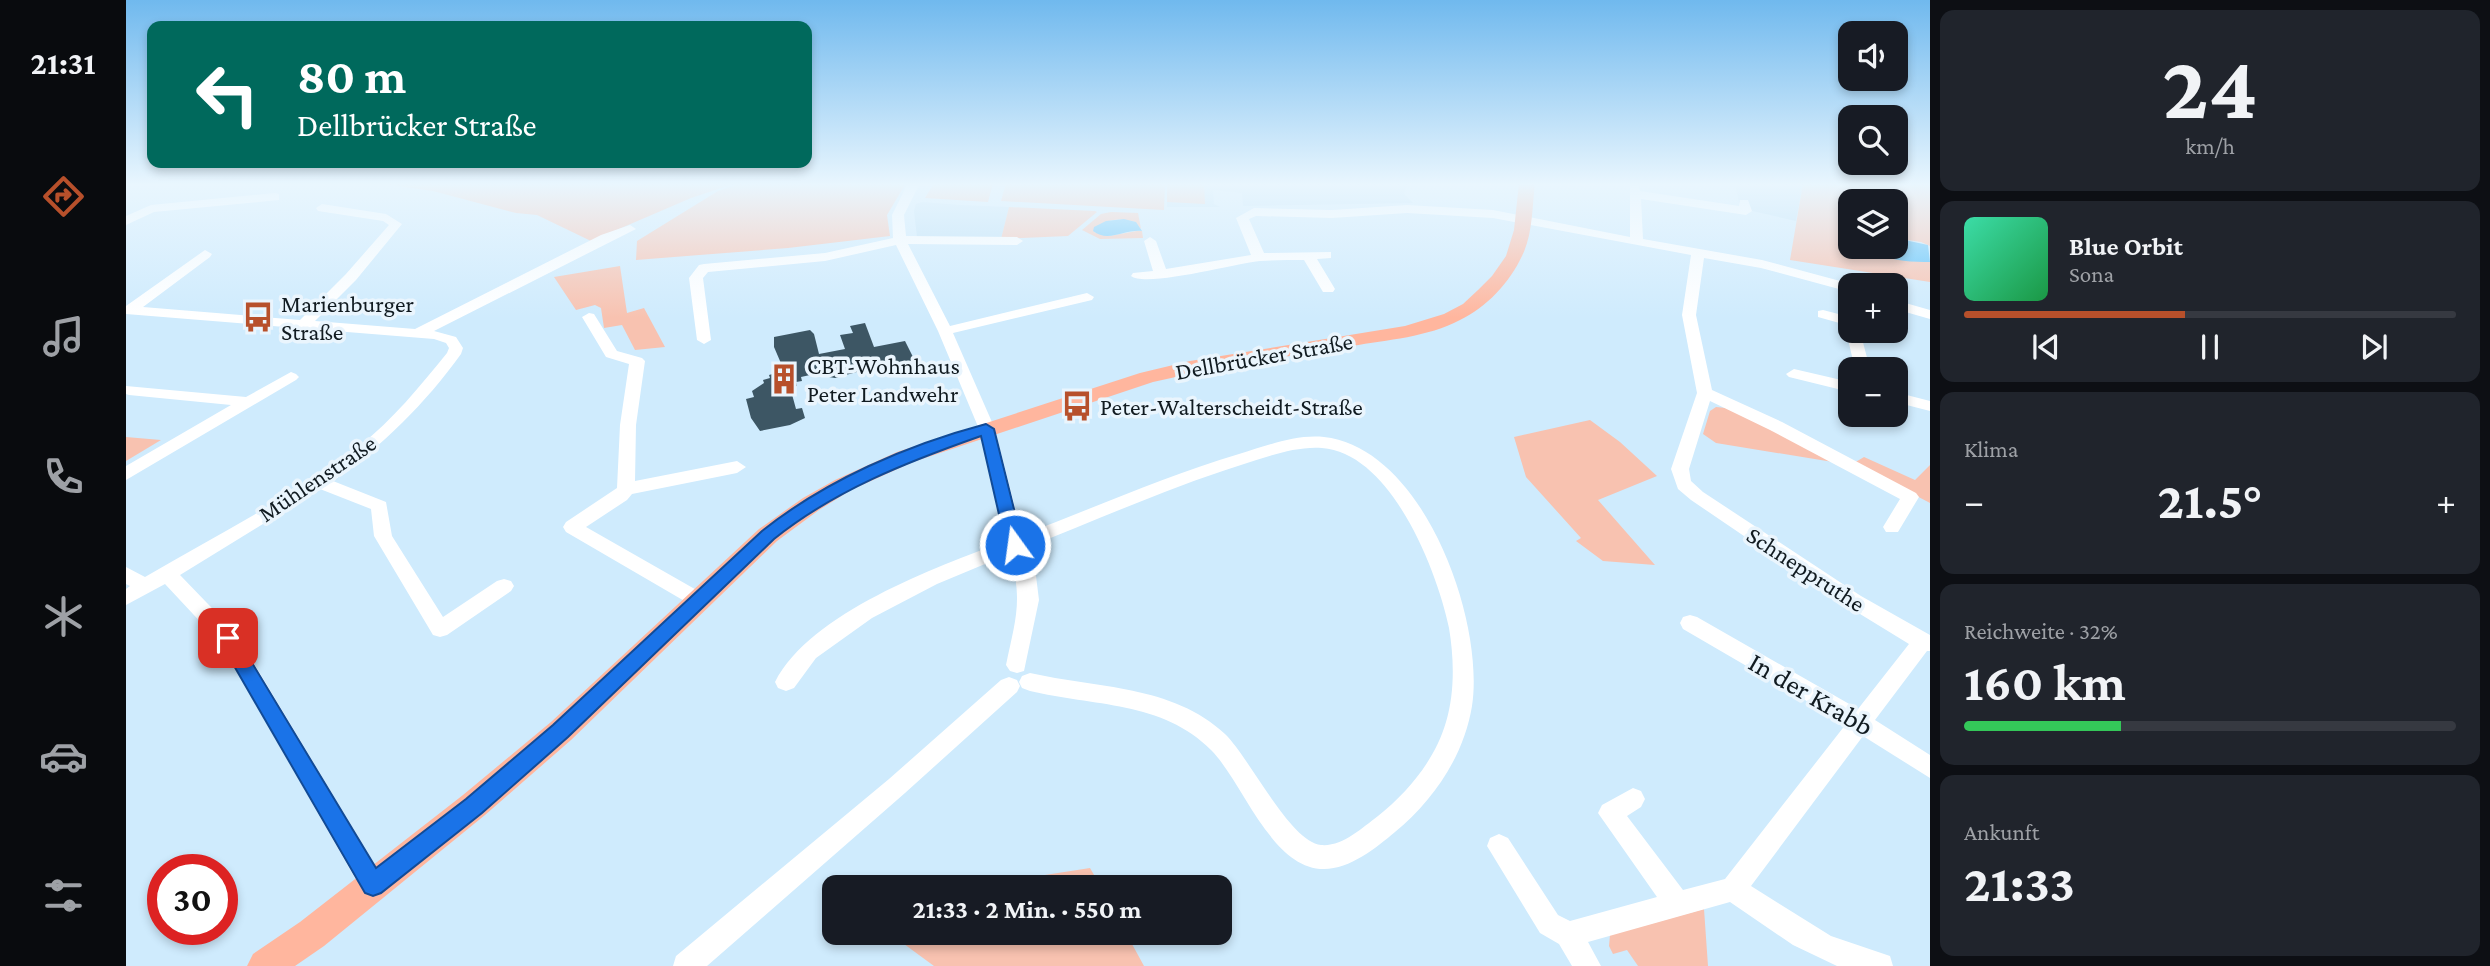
<!DOCTYPE html>
<html lang="de">
<meta charset="utf-8">
<style>
:root{--surface:#171b24;--page:#20242c;--text:#f1f3f6;--muted:#9ea1a6;--line:#363941;--accent:#b7502b}
body{margin:0;font-family:"Crimson Pro",serif;background:var(--page);color:var(--text);height:100vh;display:flex;flex-direction:column;font-size:26px;white-space:nowrap}
*{box-sizing:border-box;margin:0}
p{font-size:23px;color:var(--muted)}
.icon{flex:none;width:38px;height:38px;fill:none;stroke:currentColor;stroke-width:2;stroke-linecap:round;stroke-linejoin:round}
.map{position:relative;flex:1;overflow:hidden}
.drawer{display:flex;flex-direction:column;gap:10px;padding:10px;background:#0d0f14;width:560px}
.drawer>*{flex:none}
.guide{position:absolute;left:21px;top:21px;width:665px;height:147px;border-radius:14px;box-shadow:0 4px 10px #0003;background:#00695c;color:#fff;overflow:hidden}
.controls{position:absolute;left:1712px;top:21px;display:grid;gap:14px}
.controls a{display:grid;place-items:center;width:70px;height:70px;border-radius:14px;background:var(--surface);box-shadow:0 4px 10px #0003;font-size:35px}
.speed{position:absolute;left:21px;top:854px;display:flex;gap:14px;font-size:35px;font-weight:700;text-align:center}
.speed>*{display:grid;place-content:center;width:91px;height:91px;border-radius:50%;background:var(--surface);box-shadow:0 4px 10px #0003;line-height:1}
.speed .limit{border:10px solid #d22;background:#fff;color:#111}
.pin{position:absolute;display:grid;place-items:center;width:60px;height:60px;color:#fff;margin:-30px;border-radius:14px;box-shadow:0 4px 10px #0006}
.me{position:absolute;width:77px;margin:-38px;rotate:346deg;stroke-linejoin:round;filter:drop-shadow(0 0 5px #0008)}
.turn{display:flex;align-items:center;gap:24px;height:147px;padding:0 35px;font-size:32px}
.turn .icon{width:91px;height:91px;stroke-width:2.5}
.turn b{display:block;font-size:49px;line-height:60px}
.big{font-size:52px;font-weight:700;line-height:1.1}
.drawer .card{flex:1;display:flex;flex-direction:column;justify-content:center;gap:10px;min-width:0;padding:0 24px;border-radius:14px;background:var(--page)}
.drawer .dial{align-items:center;gap:0}
.dial b{font-size:91px;line-height:1}
.song{display:flex;align-items:center;gap:21px}
.cover{width:84px;height:84px;border-radius:10px;background:linear-gradient(135deg,hsl(160 70% 55%),hsl(140 70% 35%))}
.played{height:7px;border-radius:4px;background:linear-gradient(90deg,var(--accent) 45%,var(--line) 45%)}
.keys{display:flex;justify-content:space-around;direction:ltr}
.heat{display:flex;justify-content:space-between;align-items:center;font-size:38px;direction:ltr}
.charge{height:10px;border-radius:5px;background:linear-gradient(90deg,#34c759 32%,var(--line) 0)}
.trip{position:absolute;left:696px;top:875px;width:410px;height:70px;border-radius:14px;background:var(--surface);box-shadow:0 4px 10px #0003;font-weight:700;line-height:70px;text-align:center}
main{display:flex;flex:1;min-height:0}
.tab-bar{display:flex;flex-direction:column;width:126px;justify-content:space-around;align-items:center;background:#090b0e;color:var(--muted)}
.tab-bar .icon{width:49px;height:49px}
.tab-bar .active{color:var(--accent)}
.tab-bar b{font-size:32px;color:var(--text)}
.map>svg:first-child{display:block}
.built{fill:#bce0f6}
.green{fill:#f8c2b0}
.water{fill:#5dc1f8}
.building{fill:#3d5664}
.lines{fill:none;stroke-linecap:round;stroke-linejoin:round}
.minor{fill:#fff;fill-rule:evenodd}
.major{fill:#ffb69e;fill-rule:evenodd}
.route{fill:#1a73e8;stroke:#114b97;stroke-width:2}
.labels{text-anchor:middle;dominant-baseline:central;stroke-width:7;stroke-linejoin:round;paint-order:stroke}
.poi-label{font-size:24px;fill:#111b21;stroke:#eaf5fd;text-anchor:start}
.street-label{font-size:24px;fill:#111b21;stroke:#eaf5fd}
.near-street-label{font-size:28px;fill:#111b21;stroke:#eaf5fd}
</style>
<main>
<nav class="tab-bar">
<b>21:31</b>
<svg class="icon active" aria-label="directions" viewBox="0 0 24 24"><path d="M12 3l9 9-9 9-9-9zM9 14v-3h6M13 9l2 2-2 2"/></svg>
<svg class="icon" aria-label="music" viewBox="0 0 24 24"><path d="M9 18V5l10-2v13"/><circle cx="6" cy="18" r="3"/><circle cx="16" cy="16" r="3"/></svg>
<svg class="icon" aria-label="phone" viewBox="0 0 24 24"><path d="M5 4h4l2 5-3 2q2 4 5 5l2-3 5 2v4C11 20 4 13 5 4z"/></svg>
<svg class="icon" aria-label="climate" viewBox="0 0 24 24"><path d="M12 3v18M4 7l16 10M4 17L20 7"/></svg>
<svg class="icon" aria-label="car" viewBox="0 0 24 24"><path d="M5 17H2v-5l4-1 3-4h7l3 4 3 1v5h-3M9 17h6M6 11h13"/><circle cx="7" cy="17" r="2"/><circle cx="17" cy="17" r="2"/></svg>
<svg class="icon" aria-label="filters" viewBox="0 0 24 24"><path d="M4 7h16M4 17h16"/><circle cx="9" cy="7" r="2"/><circle cx="15" cy="17" r="2"/></svg>
</nav>
<div class="map">
<svg width="1804" height="966" viewBox="0 0 1804 966">
<rect width="100%" height="100%" fill="#cfebfd"/>
<path class="built" d="M1041,183H1282L1278,194L1287,203L1117,206L1116,193L1087,190L1088,204L1094,207H1041Z
M1609,183H1677L1670,221L1622,210L1618,204L1613,203Z
M796,202L834,205L883,207L875,239L791,237L788,211L790,204Z"/>
<path class="green" d="M251,183H610L565,198L465,241L411,215L390,213L307,191Z
M615,183H780L761,215L764,236L662,248L510,260L511,241L592,191Z
M808,183H867L862,202L799,198Z
M880,183H1039L1038,210L875,201Z
M1041,183H1078L1079,204L1041,202Z
M1677,183H1804V246L1795,242L1769,238V201H1724V247H1742L1765,258L1804,262V282L1664,260Z
M883,207L969,211L971,212L942,236L875,239Z
M985,212L1012,213L1015,229L1009,222C994,217 975,219 968,232L983,236L1011,231H1016L1017,238L974,239L956,230L975,214Z
M494,266L501,313L518,308L539,347L509,350L496,325L478,328L475,308L469,305L450,310L428,277Z
M1590,407L1600,408L1713,463L1590,443L1577,434L1584,411Z
M1464,420L1494,442L1531,476L1472,500L1529,565L1477,561L1450,541L1455,538L1400,477L1388,437Z
M0,437L35,440L0,461Z
M1738,457L1789,480L1804,465V503L1728,463Z
M964,868L975,887H843Z
M1578,909L1582,966H1512L1501,950L1487,954L1483,946L1484,935Z
M763,933H1000L1018,966H808Z"/>
<path class="water" d="M998,219L1010,222L1016,231C999,229 982,243 967,231L968,227L980,221Z
M1769,238L1802,245L1804,262C1784,262 1756,261 1742,247H1769Z"/>
<path class="building" d="M739,323L748,347L779,341L790,363L749,367L709,378L703,377L702,371L675,377L676,381L670,382L671,386L664,387L670,409L676,408L679,418L664,425L634,431L625,418L620,399L628,397L626,391L638,383L637,380L644,378L643,375L650,373L649,370L657,368L648,347V337L684,330L688,334L693,354L719,349L714,335L727,333L724,326Z"/>
<g class="lines">
<path class="minor" d="M782,183H794L778,215L780,236L891,237L897,241L891,245L782,244L824,326L961,293L968,297L966,300L827,333L869,429L896,535C968,508 1039,476 1113,454C1140,446 1170,434 1198,437C1298,448 1359,621 1346,706C1338,756 1307,801 1269,832C1250,848 1224,869 1198,869C1145,869 1117,782 1085,750C1037,701 966,706 904,691L896,688L893,682L896,676L904,673C970,688 1047,685 1099,734C1123,757 1164,842 1195,845C1216,847 1236,828 1252,816C1282,792 1309,760 1320,722C1329,692 1328,658 1323,628C1311,570 1265,453 1196,448C1169,446 1141,457 1115,465C1042,488 971,520 899,548L910,576L913,600L898,671L891,673L884,671L880,665C889,621 898,598 883,554L811,584L746,618L690,658L668,688L660,691L652,688L649,682C685,612 809,568 879,541L853,429L812,331L770,245L699,261L582,272L577,278L585,340L578,344L571,340L563,278L573,265L578,264L699,253L767,238L766,215Z
M1504,183H1512L1514,191L1613,206L1614,200H1622L1626,211L1620,215L1515,199L1517,239L1636,260L1729,285H1724V292L1635,268L1578,258L1570,315L1586,390L1656,422L1790,493L1793,497L1772,532H1760L1757,527L1774,499L1644,430L1584,401L1563,469L1565,481L1577,492L1735,596L1804,635V651H1801L1749,720L1804,755V778L1737,736L1625,886L1705,936L1764,956L1767,966H1711L1667,945L1604,902L1462,942L1475,966H1446L1433,944L1414,933L1361,846L1364,838L1373,834L1382,838L1432,915L1444,921L1531,897L1472,813L1476,805L1507,788L1515,791L1519,799L1515,807L1501,816L1557,890L1599,879L1720,724L1557,629L1554,623L1557,617L1564,615L1571,617L1732,709L1783,644L1721,606L1565,500L1552,489L1545,469L1571,393L1556,315L1565,255L1367,218L1281,213L1206,218L1130,216L1123,219L1138,253L1205,252V258L1191,259L1209,289L1207,292H1197L1178,260C1164,260 1149,260 1134,261C1111,263 1020,288 1005,276L1007,273L1027,271L1018,241L1024,237L1030,241L1040,269L1125,255L1110,218L1128,208L1206,210L1281,205L1367,210L1504,237Z
M149,193L153,194V200L28,212L0,225V216L25,205Z
M196,204L260,214L276,224L230,280L189,321L289,329L475,235L504,225L510,229L308,331L330,337L337,348L335,354C299,404 257,445 207,481L260,502L266,536L317,617L371,581L378,579L385,581L388,586L385,591L321,635L314,637L307,635L248,536L245,509L194,489L54,575L109,632L256,876L260,885L256,894L247,897L238,894L95,644L39,584L0,605V589L4,586L0,584V567L19,577C90,535 167,497 233,446C267,420 294,386 321,353L323,348L320,343L308,339L0,314V306L79,250L86,254L84,257L17,307L174,320L220,274L263,225L257,221L192,211L190,208Z
M1769,300L1804,310V319L1769,309Z
M1697,310L1724,317V326L1692,317V311Z
M463,313L468,314L491,351L516,358L519,361L510,425L509,481L611,461L620,467L611,473L506,494L501,500L460,527L581,596L584,601L581,606L574,609L567,606L440,532L437,527L440,522L491,488L494,425L503,364L480,357L456,317Z
M1724,327V331H1734L1744,369H1729L1720,331Z
M1668,369L1724,382V392L1663,377L1660,374Z
M165,372L170,374L173,377L170,380L0,480V466L105,405L3,395L0,394V386L120,397Z
M1769,392L1804,401V411L1769,402Z
M883,677L891,680L894,686L891,692L779,793L581,966H547L550,956L763,779L875,680Z"/>
<path class="major" d="M1393,183H1409C1406,207 1407,234 1396,256C1384,282 1360,308 1334,320C1302,337 1261,340 1226,346C1160,357 1093,366 1027,382L787,462L725,490L693,510L651,541L445,740L359,815L198,946L169,966H121L127,954L174,922L337,795L425,722L633,529L677,498L709,480L771,452L1014,373L1064,361L1279,326L1318,314L1337,304L1352,290L1366,276L1380,256L1388,230Z"/>
</g>
<linearGradient id="sky" x2="0" y2="1"><stop stop-color="#70b9ee"/><stop offset="0.58" stop-color="#e9f6fe"/><stop offset="1" stop-color="#e9f6fe" stop-opacity="0"/></linearGradient>
<rect width="1804" height="318" fill="url(#sky)"/>
<path class="route" d="M860,424L868,429L897,545L895,549L889,551L880,545L855,436C781,462 709,490 648,539L442,737L356,813L255,893L247,896L239,893L92,638L95,633L102,631L108,633L250,868L340,799L427,725L636,531C700,480 781,445 860,424Z"/>
<defs>
<g id="bus-bare" transform="scale(2.415)"><path d="M-5-6H5V4H4V6H2V4H-2V6H-4V4H-5ZM-3.5-4V0h7V-4ZM-3.5 1.2v1.5H-2V1.2ZM2 1.2v1.5H3.5V1.2Z" fill="#b7502b" stroke="#eaf5fd" stroke-width="2.5" paint-order="stroke"/></g>
<g id="building-bare" transform="scale(2.415)"><path d="M-4-6H4V6H1V3H-1V6H-4ZM-2.5-4.3h1.7v1.8h-1.7ZM.8-4.3h1.7v1.8H.8ZM-2.5-1h1.7V.8h-1.7ZM.8-1h1.7V.8H.8Z" fill="#b7502b" stroke="#eaf5fd" stroke-width="2.5" paint-order="stroke"/></g>
</defs>
<g fill-rule="evenodd">
<use href="#bus-bare" x="132" y="317"/>
<use href="#building-bare" x="658" y="379"/>
<use href="#bus-bare" x="951" y="406"/>
</g>
<g class="labels">
<g class="poi-label">
<text x="155" y="303">Marienburger<tspan x="155" dy="28">Straße</tspan></text>
<text x="681" y="365">CBT-Wohnhaus<tspan x="681" dy="28">Peter Landwehr</tspan></text>
<text x="974" y="406">Peter-Walterscheidt-Straße</text>
</g>
<g class="street-label">
<text transform="translate(1138 356) rotate(-10)">Dellbrücker Straße</text>
<text transform="translate(191 478) rotate(-34)">Mühlenstraße</text>
<text transform="translate(1680 569) rotate(33)">Schneppruthe</text>
</g>
<g class="near-street-label">
<text transform="translate(1685 694) rotate(30)">In der Krabb</text>
</g>
</g>
</svg>
<div class="controls">
<a><svg class="icon" aria-label="sound" viewBox="0 0 24 24"><path d="M4 9h4l5-4v14l-5-4H4zM17 9q2 3 0 6"/></svg></a>
<a><svg class="icon" aria-label="search" viewBox="0 0 24 24"><circle cx="10" cy="10" r="6"/><path d="M15 15l6 6"/></svg></a>
<a><svg class="icon" aria-label="layers" viewBox="0 0 24 24"><path d="M12 4l9 5-9 5-9-5zM3 14l9 5 9-5"/></svg></a>
<a>+</a>
<a>−</a>
</div>
<div class="speed"><div class="limit">30</div></div>
<div class="pin" style="left:102px;top:638px;background:#d93025"><svg class="icon" aria-label="arrive" viewBox="0 0 24 24"><path d="M6 21V4h12l-3 4 3 4H6"/></svg></div>
<svg class="me" style="left:889px;top:545px" viewBox="-20 -20 40 40"><circle r="17" fill="#1a73e8" stroke="#fff" stroke-width="3"/><path d="M0-11L8 9 0 5-8 9z" fill="#fff"/></svg>
<div class="trip">21:33 · 2 Min. · 550 m</div>
<div class="guide">
<div class="turn"><svg class="icon" aria-label="left" viewBox="0 0 24 24"><path d="M17 20v-9H6M10 6l-5 5 5 5"/></svg><div><b>80 m</b>Dellbrücker Straße</div></div>
</div>
</div>
<section class="drawer">
<div class="card dial"><b>24</b><p>km/h</p></div>
<div class="card">
<div class="song"><i class="cover"></i><div><b>Blue Orbit</b><p>Sona</p></div></div>
<div class="played"></div>
<div class="keys"><svg class="icon" aria-label="previous" viewBox="0 0 24 24"><path d="M18 5L8 12l10 7zM5 5v14"/></svg><svg class="icon" aria-label="pause" viewBox="0 0 24 24"><path d="M8 5v14M16 5v14"/></svg><svg class="icon" aria-label="next" viewBox="0 0 24 24"><path d="M6 5l10 7-10 7zM19 5v14"/></svg></div>
</div>
<div class="card"><p>Klima</p>
<div class="heat"><a>−</a><b class="big">21.5°</b><a>+</a></div>
</div>
<div class="card"><p>Reichweite · 32%</p><b class="big">160 km</b><div class="charge"></div></div>
<div class="card"><p>Ankunft</p><b class="big">21:33</b></div>
</section>
</main>
